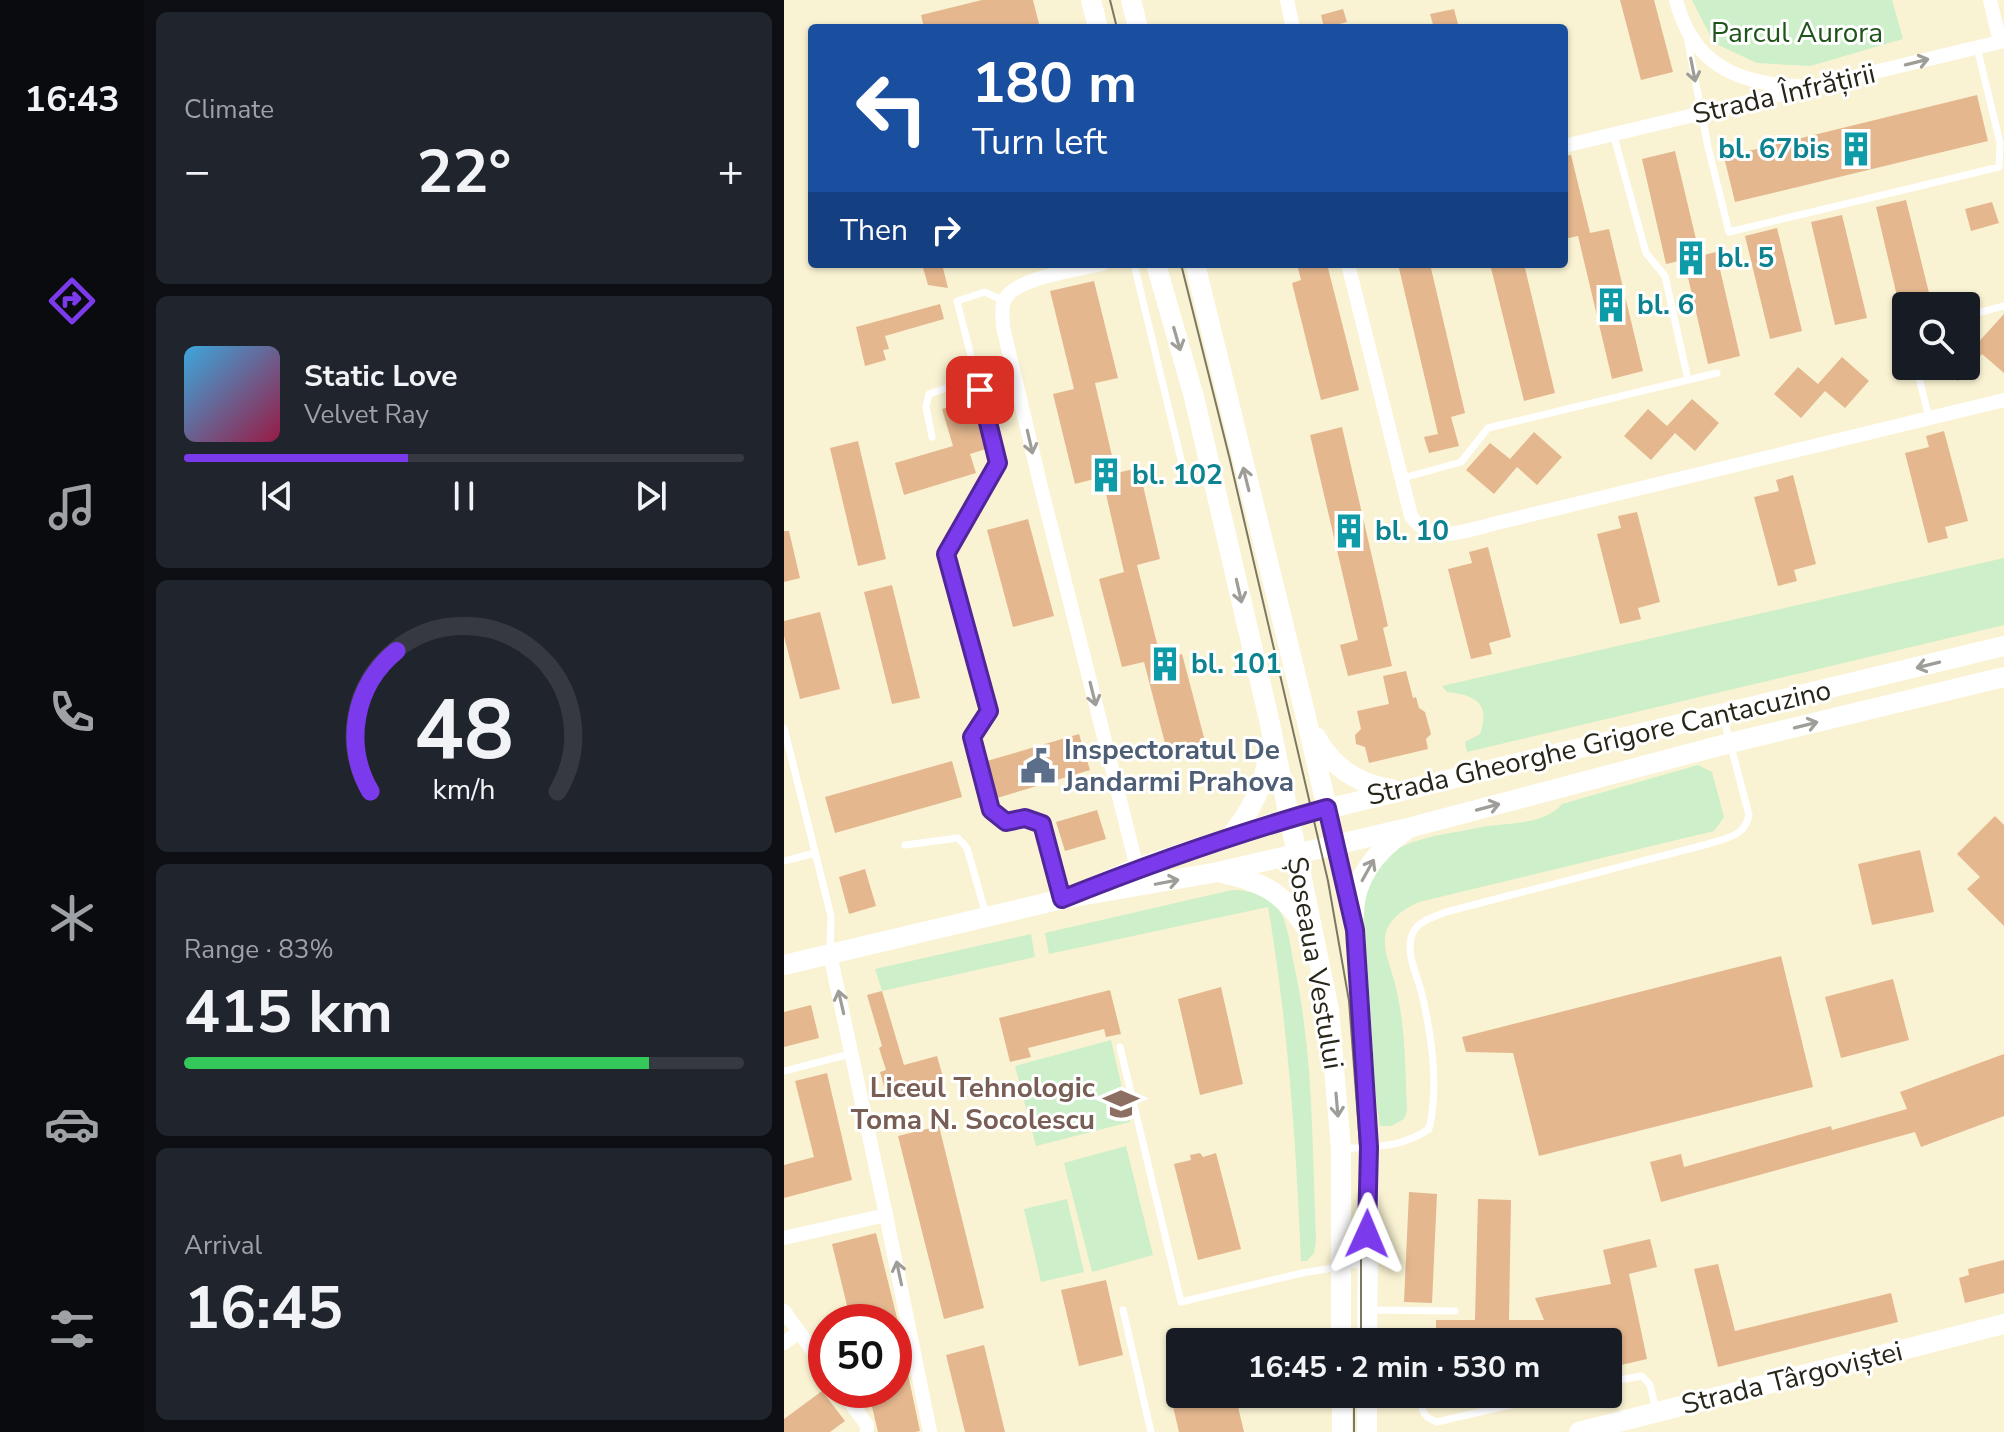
<!DOCTYPE html>
<meta charset="utf-8">
<style>
:root{--surface:#171b24;--page:#20242c;--text:#f1f3f6;--muted:#9ea1a6;--line:#363941;--accent:#7c3aed}
body{margin:0;font-family:"Nunito Sans",sans-serif;background:var(--page);color:var(--text);height:100vh;display:flex;flex-direction:column;font-size:30px;white-space:nowrap}
*{box-sizing:border-box;margin:0}
p{font-size:26px;color:var(--muted)}
.icon{flex:none;width:44px;height:44px;fill:none;stroke:currentColor;stroke-width:2;stroke-linecap:round;stroke-linejoin:round}
.map{position:relative;flex:1;overflow:hidden}
.sheet{display:flex;flex-direction:column;gap:12px;padding:12px;background:#0d0f14;width:640px}
.sheet>*{flex:none}
.hud{position:absolute;left:24px;top:24px;width:760px;height:244px;border-radius:8px;box-shadow:0 2px 6px #0004;background:#1a4fa0;color:#fff;overflow:hidden}
.buttons{position:absolute;left:1108px;top:292px;display:grid;gap:16px}
.buttons a{display:grid;place-items:center;width:88px;height:88px;border-radius:8px;background:var(--surface);box-shadow:0 2px 6px #0004;font-size:40px}
.speed{position:absolute;left:24px;top:1304px;display:flex;gap:16px;font-size:40px;font-weight:700;text-align:center}
.speed>*{display:grid;place-content:center;width:104px;height:104px;border-radius:50%;background:var(--surface);box-shadow:0 2px 6px #0004;line-height:1}
.speed .limit{border:12px solid #d22;background:#fff;color:#111}
.pin{position:absolute;display:grid;place-items:center;width:68px;height:68px;color:#fff;margin:-34px;border-radius:16px;box-shadow:0 4px 12px #0006}
.me{position:absolute;width:88px;margin:-44px;rotate:1deg;stroke-linejoin:round;filter:drop-shadow(0 0 6px #0008)}
.turn{display:flex;align-items:center;gap:28px;height:168px;padding:0 32px;font-size:36px}
.turn .icon{width:104px;height:104px;stroke-width:2.5}
.turn b{display:block;font-size:56px;line-height:68px}
.then{display:flex;align-items:center;height:76px;padding:0 32px;background:#0003;gap:16px;font-size:30px}
.big{font-size:60px;font-weight:700;line-height:1.1}
.sheet .tile{flex:1;display:flex;flex-direction:column;justify-content:center;gap:12px;min-width:0;padding:0 28px;border-radius:12px;background:var(--page)}
.sheet .dial{align-items:center;gap:0}
.dial svg{height:208px;overflow:visible;fill:none;stroke:var(--line);stroke-width:7;stroke-linecap:round;text-anchor:middle}
.dial text{fill:var(--text);stroke:none}
.song{display:flex;align-items:center;gap:24px}
.cover{width:96px;height:96px;border-radius:12px;background:linear-gradient(135deg,hsl(200 70% 55%),hsl(340 70% 35%))}
.played{height:8px;border-radius:4px;background:linear-gradient(90deg,var(--accent) 40%,var(--line) 40%)}
.keys{display:flex;justify-content:space-around;direction:ltr}
.heat{display:flex;justify-content:space-between;align-items:center;font-size:44px;direction:ltr}
.charge{height:12px;border-radius:6px;background:linear-gradient(90deg,#34c759 83%,var(--line) 0)}
.trip{position:absolute;left:382px;top:1328px;width:456px;height:80px;border-radius:8px;background:var(--surface);box-shadow:0 2px 6px #0004;font-weight:700;line-height:80px;text-align:center}
main{display:flex;flex:1;min-height:0}
.tabs{display:flex;flex-direction:column;width:144px;justify-content:space-around;align-items:center;background:#090b0e;color:var(--muted)}
.tabs .icon{width:56px;height:56px}
.tabs .selected{color:var(--accent)}
.tabs b{font-size:36px;color:var(--text)}
.map>svg:first-child{display:block}
.green{fill:#cdefc9}
.building{fill:#e4b78f}
.lines{fill:none;stroke-linecap:round;stroke-linejoin:round}
.lane{stroke:#fff;stroke-width:7}
.street{stroke:#fff;stroke-width:14}
.secondary{stroke:#fff;stroke-width:20}
.tram{stroke:#7b7763;stroke-width:2}
.oneway{stroke:#9e9d98}
.route-casing{stroke:#51269a;stroke-width:20}
.route{stroke:#7c3aed;stroke-width:14}
.labels{text-anchor:middle;dominant-baseline:central;stroke-width:6;stroke-linejoin:round;paint-order:stroke}
.park-label{font-size:28px;fill:#1f541a;stroke:#fff}
.street-label{font-size:28px;fill:#282519;stroke:#fff}
.culture-label{font-size:28px;font-weight:bold;fill:#0d838f;stroke:#fff;text-anchor:start}
.service-label{font-size:28px;font-weight:bold;fill:#4e5e75;stroke:#fff;text-anchor:start}
.education-label{font-size:28px;font-weight:bold;fill:#785e54;stroke:#fff;text-anchor:end}
</style>
<main>
<nav class="tabs">
<b>16:43</b>
<svg class="icon selected" aria-label="directions" viewBox="0 0 24 24"><path d="M12 3l9 9-9 9-9-9zM9 14v-3h6M13 9l2 2-2 2"/></svg>
<svg class="icon" aria-label="music" viewBox="0 0 24 24"><path d="M9 18V5l10-2v13"/><circle cx="6" cy="18" r="3"/><circle cx="16" cy="16" r="3"/></svg>
<svg class="icon" aria-label="phone" viewBox="0 0 24 24"><path d="M5 4h4l2 5-3 2q2 4 5 5l2-3 5 2v4C11 20 4 13 5 4z"/></svg>
<svg class="icon" aria-label="climate" viewBox="0 0 24 24"><path d="M12 3v18M4 7l16 10M4 17L20 7"/></svg>
<svg class="icon" aria-label="car" viewBox="0 0 24 24"><path d="M5 17H2v-5l4-1 3-4h7l3 4 3 1v5h-3M9 17h6M6 11h13"/><circle cx="7" cy="17" r="2"/><circle cx="17" cy="17" r="2"/></svg>
<svg class="icon" aria-label="filters" viewBox="0 0 24 24"><path d="M4 7h16M4 17h16"/><circle cx="9" cy="7" r="2"/><circle cx="15" cy="17" r="2"/></svg>
</nav>
<section class="sheet">
<div class="tile"><p>Climate</p>
<div class="heat"><a>−</a><b class="big">22°</b><a>+</a></div>
</div>
<div class="tile">
<div class="song"><i class="cover"></i><div><b>Static Love</b><p>Velvet Ray</p></div></div>
<div class="played"></div>
<div class="keys"><svg class="icon" aria-label="previous" viewBox="0 0 24 24"><path d="M18 5L8 12l10 7zM5 5v14"/></svg><svg class="icon" aria-label="pause" viewBox="0 0 24 24"><path d="M8 5v14M16 5v14"/></svg><svg class="icon" aria-label="next" viewBox="0 0 24 24"><path d="M6 5l10 7-10 7zM19 5v14"/></svg></div>
</div>
<div class="tile dial"><svg viewBox="0 0 100 80">
<path d="M14 69A42 42 0 1 1 86 69"/>
<path d="M14 69A42 42 0 0 1 24 15" stroke="#7c3aed"/>
<text x="50" y="56" font-size="32" font-weight="700">48</text>
<text x="50" y="72" font-size="11">km/h</text>
</svg></div>
<div class="tile"><p>Range · 83%</p><b class="big">415 km</b><div class="charge"></div></div>
<div class="tile"><p>Arrival</p><b class="big">16:45</b></div>
</section>
<div class="map">
<svg width="1220" height="1432" viewBox="0 0 1220 1432">
<rect width="100%" height="100%" fill="#faf3d3"/>
<path class="green" d="M908,0H1108L1119,39L1026,66L973,63L930,43Z
M1220,558V625L683,752L681,742L696,734C707,703 691,695 663,692L658,686Z
M914,765L928,772L940,817L930,831L635,902C623,908 609,915 603,929C597,946 605,961 609,977C622,1021 621,1066 623,1111L620,1119L607,1126H596C588,1076 586,1025 583,974C582,952 578,929 580,907C582,892 585,873 596,862C619,837 666,834 698,827C725,822 759,826 778,804Z
M448,890C467,889 491,899 499,917C505,931 507,950 510,965C530,1055 528,1148 532,1240L530,1253L523,1261H517C512,1142 504,1025 484,907L265,954L261,933Z
M247,934L251,957L98,991L91,969Z
M327,1040L346,1122L252,1146L231,1066Z
M342,1146L369,1255L308,1272L280,1163Z
M283,1199L300,1272L257,1282L240,1209Z"/>
<path class="building" d="M198,0H249L256,28H140L137,15Z
M836,0H870L889,72L857,80Z
M559,9L563,22L540,28L537,15Z
M670,9L675,28H650L646,14Z
M1193,95L1204,141L951,202L940,157Z
M891,151L916,256L932,252L956,356L924,364L900,260L882,264L858,159Z
M787,155L806,233L825,229L859,371L828,379L794,236L780,239V156Z
M1122,200L1147,301L1116,309L1092,207Z
M1208,202L1215,223L1187,231L1181,209Z
M1058,215L1083,318L1051,325L1027,222Z
M993,228L1018,331L986,339L961,236Z
M138,264H158L164,288L144,285Z
M513,264H543L575,390L537,400L508,283L517,280Z
M614,264H646L681,413L667,417L675,446L645,453L640,437L654,434Z
M706,264H740L771,393L740,401Z
M310,281L334,378L311,383L332,473L355,468L376,559L353,565L377,659L398,654L422,745L384,755L360,662L338,667L315,579L340,572L318,477L291,484L269,394L290,389L266,291Z
M156,304L160,319L101,336L105,349L99,350L102,360L81,366L72,327Z
M1220,314V373L1198,354L1174,381L1157,366H1182V340L1190,347Z
M1058,357L1085,381L1061,408L1041,391L1017,418L990,394L1014,367L1034,384Z
M908,399L935,423L911,451L891,433L867,460L840,436L864,409L883,426Z
M187,400L202,449L186,454L192,473L120,495L111,463L169,446L158,409Z
M558,427L604,626L599,628L608,666L564,676L556,645L574,640L526,435Z
M1160,431L1184,521L1161,527L1164,538L1144,543L1121,453L1145,447L1142,436Z
M750,432L778,457L753,485L733,467L710,494L682,470L706,443L726,459Z
M74,441L102,559L74,566L46,448Z
M1009,475L1032,564L1010,570L1013,581L994,586L970,497L995,491L992,480Z
M853,512L876,602L854,608L857,619L836,624L813,534L837,528L834,516Z
M244,519L270,616L229,627L203,530Z
M0,531H5L16,578L0,582Z
M704,547L727,637L705,643L708,654L687,659L664,569L688,563L685,552Z
M108,585L136,698L108,704L80,592Z
M36,612L56,689L16,699L0,636V621Z
M622,671L629,698L632,697L635,708L641,712L647,734L642,739L644,749L585,763L581,747L572,744L571,735L577,729L573,711L605,704L599,676Z
M295,734L306,770L213,798L203,761Z
M168,761L178,797L51,833L41,797Z
M313,810L322,839L281,851L272,822Z
M1211,816L1220,825V926L1183,889L1196,877L1173,854Z
M1136,850L1150,912L1088,925L1074,864Z
M81,869L92,906L65,914L55,877Z
M997,956L1029,1087L755,1156L729,1053L682,1052L678,1037Z
M1109,979L1125,1040L1057,1058L1041,997Z
M437,987L459,1084L416,1095L394,999Z
M326,990L337,1034L322,1037L320,1029L244,1048L247,1057L226,1062L215,1018Z
M98,991L120,1065L153,1056L161,1084L104,1100L96,1072L102,1070L95,1048L98,1046L83,995Z
M27,1005L35,1038L0,1047V1012Z
M1220,1054V1116L1137,1147L1131,1132L877,1202L866,1162L897,1154L900,1167L1047,1126L1048,1130L1123,1109L1116,1092Z
M43,1073L68,1180L0,1198V1165L30,1157L11,1081Z
M155,1126L200,1308L160,1319L114,1136Z
M416,1153L419,1157L432,1153L457,1249L414,1260L390,1164L407,1160L406,1155Z
M625,1192L653,1194L648,1303L620,1302Z
M694,1199L727,1200L725,1320H760L751,1298L827,1284L819,1250L866,1239L873,1267L845,1274L863,1359L824,1368V1342H652V1320H691Z
M92,1233L114,1322H67L48,1244Z
M1220,1260V1293L1181,1303L1175,1278L1185,1275L1184,1269Z
M934,1264L951,1331L1107,1293L1114,1322L934,1367L910,1269Z
M322,1280L339,1355L295,1366L277,1290Z
M110,1327H114L136,1431L131,1432H94L84,1390H110Z
M200,1345L221,1432H181L162,1355Z
M38,1391L61,1421L46,1432H0V1419Z
M386,1394H451L460,1432H395Z
M652,1394H689V1399L652,1408Z"/>
<g class="lines">
<path class="lane" d="M903,37L924,147L945,232L1215,167L1216,143L1193,47
M829,133L862,253L881,276L904,380
M350,264L400,472
M220,301L201,292L173,301L214,463L162,554L205,711L188,737L207,810L222,822L241,818L258,824L277,895
M1182,316L1220,306
M1132,366L1145,418
M148,437L142,407L145,394L174,384L190,366
M619,478L677,462L704,428L933,373
M0,728L47,916L46,952
M121,845L174,838L183,848L202,915
M0,861L31,853
M336,1047L397,1302L518,1273L580,1263
M0,1071L66,1054
M559,1149C592,1146 617,1148 645,1129C655,1087 648,1037 638,995C634,976 621,954 628,935C633,921 649,917 662,912L924,844C943,838 961,836 965,815L939,716
M339,1310L367,1432
M585,1310L671,1311
M824,1382L858,1376L866,1385L872,1410
M636,1394C637,1409 638,1417 653,1422L774,1394"/>
<path class="street" d="M503,0L509,28
M892,0C908,63 952,84 1014,86
M1206,0L1216,42
M780,146L1220,41
M318,264C294,270 230,277 220,301C217,309 219,319 219,327L256,483L353,868
M564,264L627,516C649,548 686,529 717,522L1220,400
M46,954L102,1215L146,1432
M0,1238L102,1215
M0,1311L42,1369
M0,1343L15,1332
M57,1390L83,1425V1432"/>
<path class="secondary" d="M307,0L314,28
M347,0L354,28
M372,264L410,397L486,724L545,1010L557,1149V1342
M411,264L521,713L571,930L585,1147L583,1342
M532,737C548,767 574,784 607,789
M446,837C468,810 484,780 485,744
M438,873C481,882 503,895 526,934
M308,887L353,868L505,818L1220,646
M570,914C570,879 592,851 620,832
M0,965L278,899L434,872L628,827L946,743L1220,677
M558,1394V1432
M583,1394V1432
M795,1432L1220,1324"/>
<path class="tram" d="M326,0L333,28
M397,264L446,460L544,881L565,1001L577,1159V1342
M570,1432V1394"/>
</g>
<defs><path id="oneway-shaft" d="M-6 0H5M1.5-3L5.5 0L1.5 3" fill="none" stroke-width="1.6" stroke-linecap="round" stroke-linejoin="round" transform="scale(2)"/></defs>
<g class="oneway">
<use href="#oneway-shaft" transform="translate(1133 62) rotate(-14)"/>
<use href="#oneway-shaft" transform="translate(909 70) rotate(79)"/>
<use href="#oneway-shaft" transform="translate(393 339) rotate(74)"/>
<use href="#oneway-shaft" transform="translate(246 442) rotate(77)"/>
<use href="#oneway-shaft" transform="translate(462 479) rotate(-104)"/>
<use href="#oneway-shaft" transform="translate(455 591) rotate(77)"/>
<use href="#oneway-shaft" transform="translate(1144 665) rotate(166)"/>
<use href="#oneway-shaft" transform="translate(309 694) rotate(76)"/>
<use href="#oneway-shaft" transform="translate(1022 725) rotate(-14)"/>
<use href="#oneway-shaft" transform="translate(704 807) rotate(-15)"/>
<use href="#oneway-shaft" transform="translate(584 870) rotate(-61)"/>
<use href="#oneway-shaft" transform="translate(383 882) rotate(-11)"/>
<use href="#oneway-shaft" transform="translate(57 1002) rotate(-103)"/>
<use href="#oneway-shaft" transform="translate(553 1105) rotate(85)"/>
<use href="#oneway-shaft" transform="translate(115 1273) rotate(-102)"/>
</g>
<g class="lines">
<g class="route-casing">
<path id="route" d="M196,390L214,463L162,554L205,711L188,737L207,810L222,822L241,818L258,824L278,899C365,864 453,833 543,808L571,930L585,1147L583,1234"/>
</g>
<use href="#route" class="route"/>
</g>
<defs>
<g id="building-bare" transform="scale(2.76)"><path d="M-4-6H4V6H1V3H-1V6H-4ZM-2.5-4.3h1.7v1.8h-1.7ZM.8-4.3h1.7v1.8H.8ZM-2.5-1h1.7V.8h-1.7ZM.8-1h1.7V.8H.8Z" fill="#0f9aa8" stroke="#fff" stroke-width="2.5" paint-order="stroke"/></g>
<g id="civic-bare" transform="scale(2.76)"><path d="M-.6-6.5H3V-4.5H.6V-3L4-1V1h2V6H-6V1h2V-1L-.6-3ZM-1.2 2.5V6h2.4V2.5Z" fill="#5c6f8a" stroke="#fff" stroke-width="2.5" paint-order="stroke"/></g>
<g id="school-bare" transform="scale(2.76)"><path d="M0-5L7-2L0 1L-7-2ZM-4 1L0 2.5L4 1V4Q0 6-4 4Z" fill="#8d6e63" stroke="#fff" stroke-width="2.5" paint-order="stroke"/></g>
</defs>
<g fill-rule="evenodd">
<use href="#building-bare" x="1072" y="149"/>
<use href="#building-bare" x="907" y="258"/>
<use href="#building-bare" x="827" y="305"/>
<use href="#building-bare" x="322" y="475"/>
<use href="#building-bare" x="565" y="531"/>
<use href="#building-bare" x="381" y="664"/>
<use href="#civic-bare" x="254" y="766"/>
<use href="#school-bare" x="337" y="1104"/>
</g>
<g class="labels">
<g class="park-label">
<text x="1013" y="33">Parcul Aurora</text>
</g>
<g class="street-label">
<text transform="translate(1000 94) rotate(-13)">Strada Înfrățirii</text>
<text transform="translate(815 743) rotate(-13)">Strada Gheorghe Grigore Cantacuzino</text>
<text transform="translate(531 963) rotate(80)">Șoseaua Vestului</text>
<text transform="translate(1008 1378) rotate(-14)">Strada Târgoviștei</text>
</g>
<g class="culture-label">
<text x="1046" y="149" text-anchor="end">bl. 67bis</text>
<text x="933" y="258">bl. 5</text>
<text x="853" y="305">bl. 6</text>
<text x="348" y="475">bl. 102</text>
<text x="591" y="531">bl. 10</text>
<text x="407" y="664">bl. 101</text>
</g>
<g class="service-label">
<text x="280" y="750">Inspectoratul De<tspan x="280" dy="32">Jandarmi Prahova</tspan></text>
</g>
<g class="education-label">
<text x="311" y="1088">Liceul Tehnologic<tspan x="311" dy="32">Toma N. Socolescu</tspan></text>
</g>
</g>
</svg>
<div class="buttons">
<a><svg class="icon" aria-label="search" viewBox="0 0 24 24"><circle cx="10" cy="10" r="6"/><path d="M15 15l6 6"/></svg></a>
</div>
<div class="speed"><div class="limit">50</div></div>
<div class="pin" style="left:196px;top:390px;background:#d93025"><svg class="icon" aria-label="arrive" viewBox="0 0 24 24"><path d="M6 21V4h12l-3 4 3 4H6"/></svg></div>
<svg class="me" style="left:583px;top:1234px" viewBox="-20 -20 40 40"><path d="M0-17L14 15 0 8-14 15z" fill="#7c3aed" stroke="#fff" stroke-width="4"/></svg>
<div class="trip">16:45 · 2 min · 530 m</div>
<div class="hud">
<div class="turn"><svg class="icon" aria-label="left" viewBox="0 0 24 24"><path d="M17 20v-9H6M10 6l-5 5 5 5"/></svg><div><b>180 m</b>Turn left</div></div>
<div class="then">Then<svg class="icon" aria-label="right" viewBox="0 0 24 24"><path d="M7 20v-9h11M14 6l5 5-5 5"/></svg></div>
</div>
</div>
</main>
